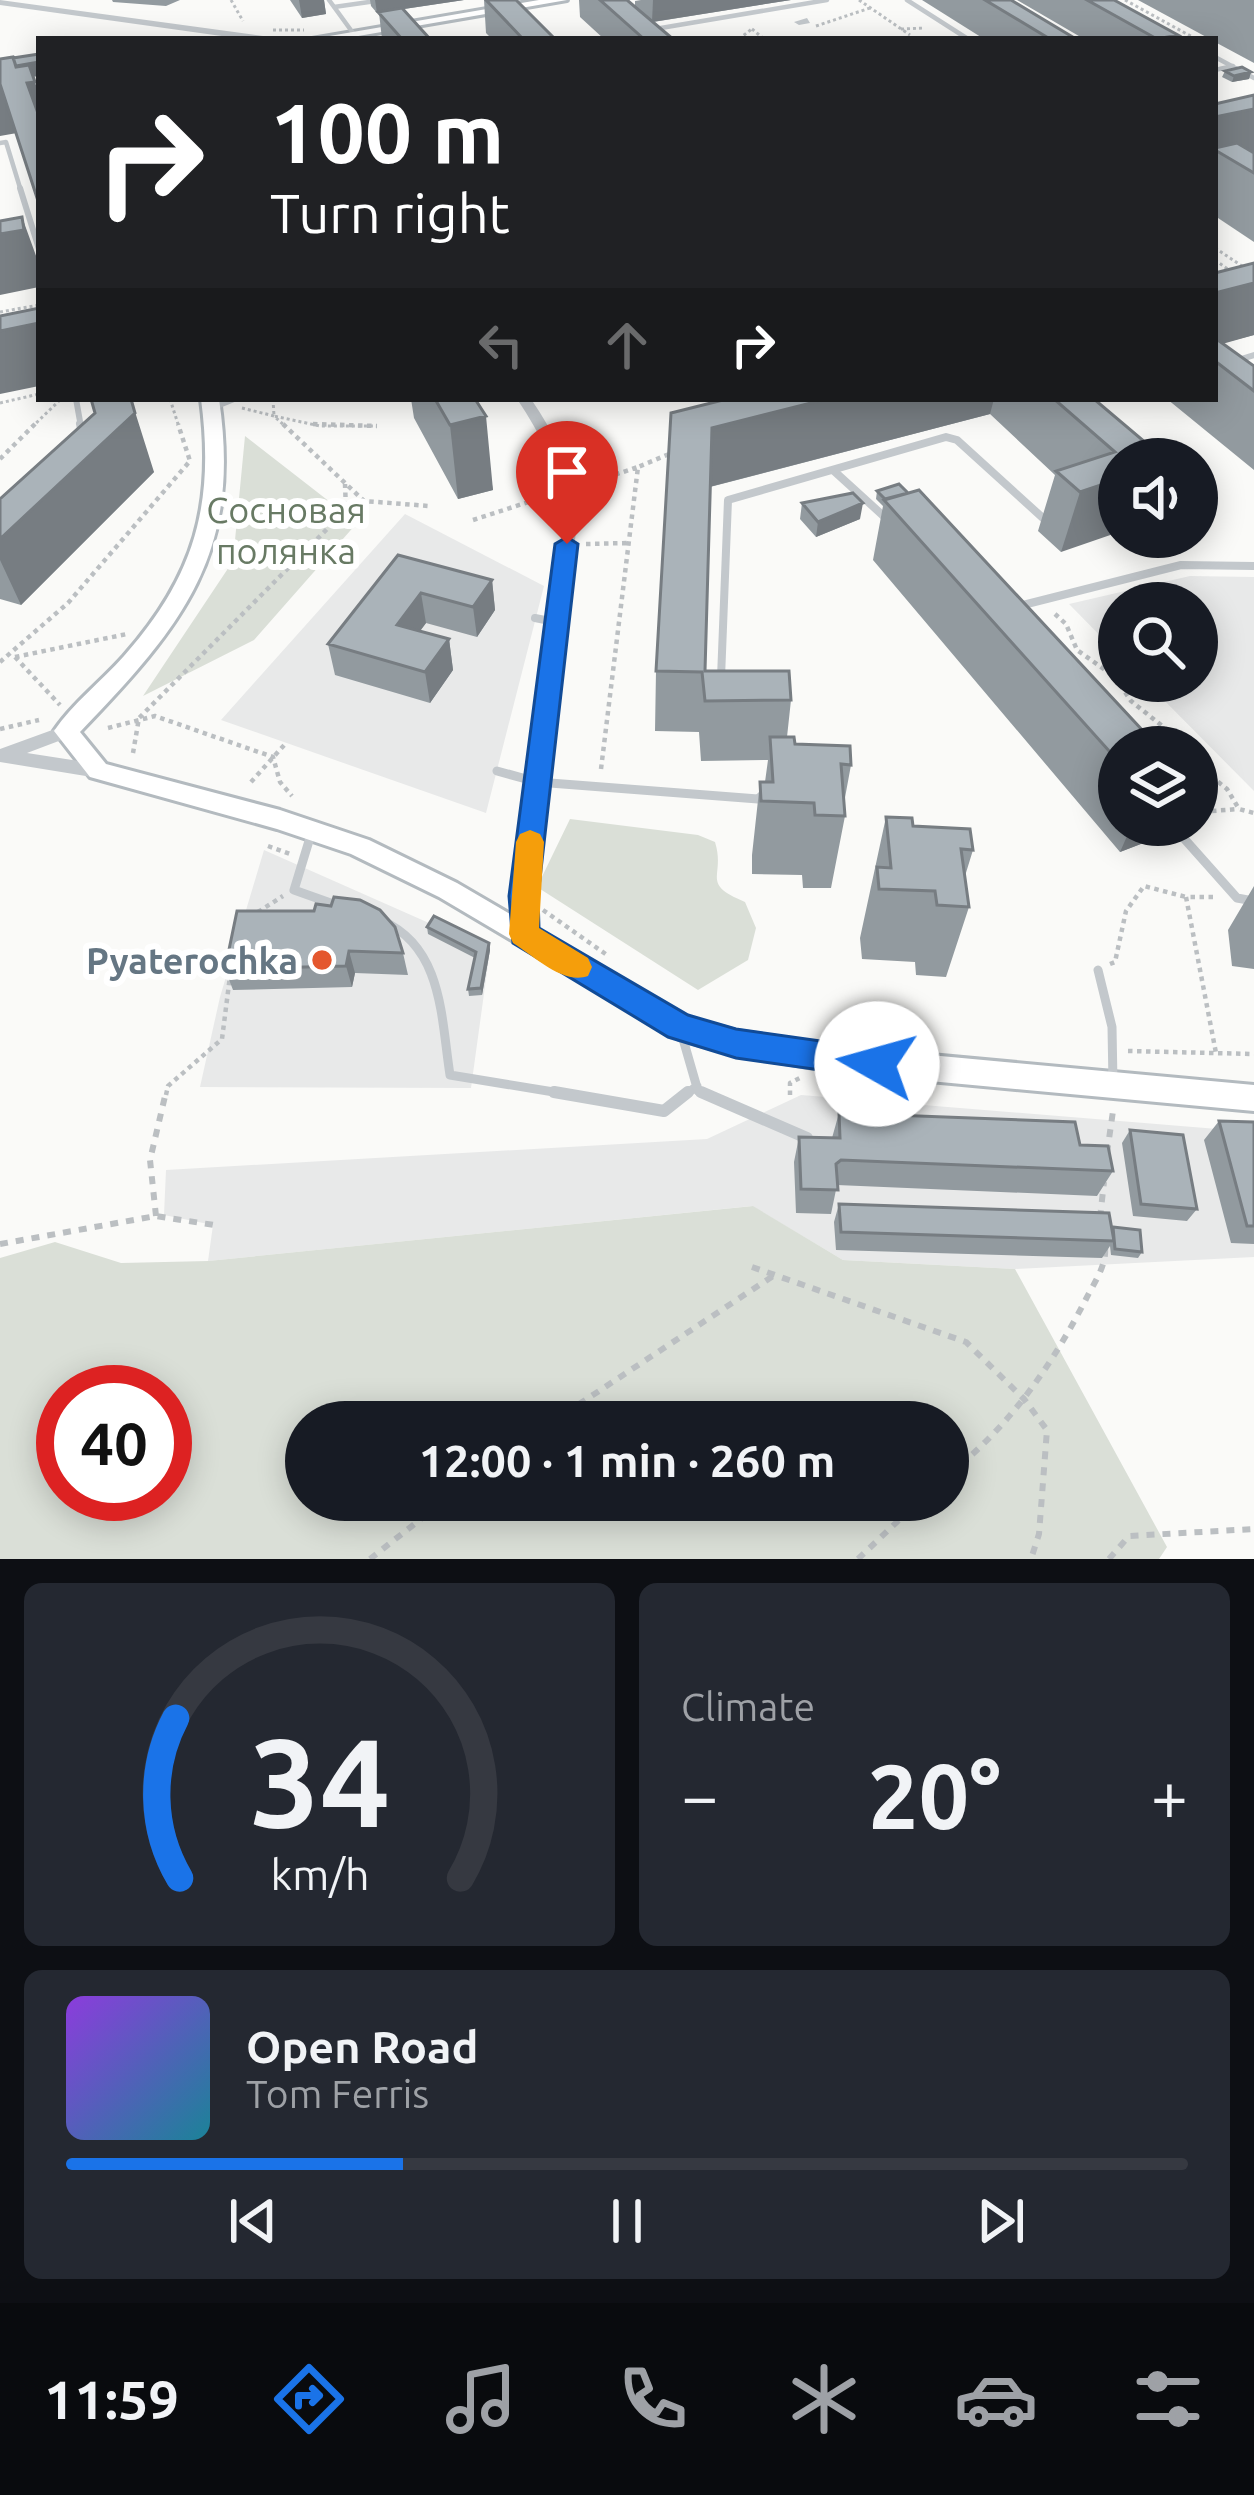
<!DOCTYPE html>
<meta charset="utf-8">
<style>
:root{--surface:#171b24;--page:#242831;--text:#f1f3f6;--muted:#9ea1a6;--line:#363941;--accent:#1a73e8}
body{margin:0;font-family:Ubuntu,sans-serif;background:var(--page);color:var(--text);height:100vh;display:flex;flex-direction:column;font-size:45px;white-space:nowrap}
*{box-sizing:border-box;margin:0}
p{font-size:39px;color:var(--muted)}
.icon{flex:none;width:66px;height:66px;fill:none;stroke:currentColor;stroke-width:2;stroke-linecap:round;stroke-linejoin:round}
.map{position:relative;height:1559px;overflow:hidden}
.side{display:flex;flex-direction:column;gap:24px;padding:24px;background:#0d0f14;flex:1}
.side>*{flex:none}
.guide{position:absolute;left:36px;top:36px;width:1182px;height:366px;border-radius:0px;box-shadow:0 6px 30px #0003;background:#202124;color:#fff;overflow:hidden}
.buttons{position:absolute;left:1098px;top:438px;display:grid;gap:24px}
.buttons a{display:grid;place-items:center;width:120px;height:120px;border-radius:50%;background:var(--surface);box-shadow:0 6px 30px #0003;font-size:60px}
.speed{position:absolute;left:36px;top:1365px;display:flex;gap:24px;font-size:60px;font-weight:700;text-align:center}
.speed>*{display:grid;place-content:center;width:156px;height:156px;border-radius:50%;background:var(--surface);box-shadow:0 6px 30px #0003;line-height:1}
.speed .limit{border:18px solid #d22;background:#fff;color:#111}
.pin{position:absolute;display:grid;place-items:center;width:102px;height:102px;color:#fff;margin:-123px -51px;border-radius:50% 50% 50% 0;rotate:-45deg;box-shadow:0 0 12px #0007}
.pin .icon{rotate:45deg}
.me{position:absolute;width:132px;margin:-66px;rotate:277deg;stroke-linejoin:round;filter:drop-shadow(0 0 9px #0008)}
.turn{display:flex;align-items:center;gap:42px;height:252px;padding:0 36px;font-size:54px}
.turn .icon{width:156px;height:156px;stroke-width:2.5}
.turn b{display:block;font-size:84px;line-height:102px}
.lanes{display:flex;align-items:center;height:114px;padding:0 36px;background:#0003;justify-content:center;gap:60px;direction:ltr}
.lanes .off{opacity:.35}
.big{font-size:90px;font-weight:600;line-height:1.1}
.side .widget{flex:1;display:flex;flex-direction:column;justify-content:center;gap:18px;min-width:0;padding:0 42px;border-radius:18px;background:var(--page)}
.side .dial{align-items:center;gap:0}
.dial svg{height:312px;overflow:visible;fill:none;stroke:var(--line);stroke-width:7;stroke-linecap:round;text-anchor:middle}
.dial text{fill:var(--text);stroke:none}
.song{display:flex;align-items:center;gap:36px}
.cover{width:144px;height:144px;border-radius:18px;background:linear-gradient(135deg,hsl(270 70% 55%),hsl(190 70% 35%))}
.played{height:12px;border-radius:6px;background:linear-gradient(90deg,var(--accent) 30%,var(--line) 30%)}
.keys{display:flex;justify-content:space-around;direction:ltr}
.heat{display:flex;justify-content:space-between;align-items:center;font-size:66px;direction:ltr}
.side .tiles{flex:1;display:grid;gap:24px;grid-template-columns:1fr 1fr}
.widget:last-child{grid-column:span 2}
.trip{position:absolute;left:285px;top:1401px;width:684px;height:120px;border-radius:60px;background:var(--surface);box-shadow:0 6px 30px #0003;font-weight:600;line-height:120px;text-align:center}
.tabs{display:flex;height:192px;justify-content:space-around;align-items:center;background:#090b0e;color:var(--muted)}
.tabs .icon{width:84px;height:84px}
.tabs .on{color:var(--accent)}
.tabs b{font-size:54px;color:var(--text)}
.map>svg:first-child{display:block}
.built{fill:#e8e9e9}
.green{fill:#dadfd7;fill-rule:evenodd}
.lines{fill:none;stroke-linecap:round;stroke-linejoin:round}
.secondary-casing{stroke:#b3babf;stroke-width:6}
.path-far2{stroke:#bbbfc2;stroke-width:3;stroke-dasharray:3 3;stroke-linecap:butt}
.path-far1{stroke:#bbbfc2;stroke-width:4.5;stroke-dasharray:4.5 4.5;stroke-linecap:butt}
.path{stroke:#bbbfc2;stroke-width:6;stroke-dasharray:8 8;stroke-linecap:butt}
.lane-far4{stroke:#c3c8cc;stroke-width:4.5}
.lane-far3{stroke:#c3c8cc;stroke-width:6}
.lane-far2{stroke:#c3c8cc;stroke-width:8}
.lane-far1{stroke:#c3c8cc;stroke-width:9}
.lane{stroke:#c3c8cc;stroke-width:12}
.street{fill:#c3c8cc;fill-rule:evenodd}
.secondary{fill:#fff;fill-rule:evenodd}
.wall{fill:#929a9f}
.shaded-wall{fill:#777d82}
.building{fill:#aab3b9;stroke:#777d82;stroke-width:3}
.route{fill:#1a73e8;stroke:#114b97;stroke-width:3}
.slow{fill:#f59e0b}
.poi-dot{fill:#e4572e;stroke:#fff;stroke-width:4.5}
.labels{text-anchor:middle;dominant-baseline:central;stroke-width:12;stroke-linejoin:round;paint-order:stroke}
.park-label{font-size:36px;fill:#687a64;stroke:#fff}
.poi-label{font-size:36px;font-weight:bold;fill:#657683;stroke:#fff;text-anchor:end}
</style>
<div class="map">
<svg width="1254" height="1559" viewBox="0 0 1254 1559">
<rect width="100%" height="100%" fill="#fafaf8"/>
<path class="built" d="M405,514L544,586L486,813L221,720Z
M1190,576L1254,577V791L1145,681H1197V603H1119V655L1069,604Z
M264,850L490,950L471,1088L200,1087L220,997Z
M801,1095L1254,1132V1257L1015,1269L843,1260L752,1206L208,1261L213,1225L164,1215L166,1170L707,1139Z"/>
<path class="green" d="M245,436L357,523L254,640L143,696L233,561Z
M570,819L698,835L715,842C726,877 699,883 745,902L756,928L748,960L698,990L537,887Z
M753,1206L843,1260L1015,1269L1167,1547L1159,1559H0V1258L55,1242L121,1263L208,1261ZM165,1392V1494H63V1392ZM948,1422V1500H306V1422Z"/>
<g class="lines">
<g class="secondary-casing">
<path id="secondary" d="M539,0H567L341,39H312Z
M201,399H219C242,554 183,625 80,732L106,764L280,810L369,840L457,883L686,1017L736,1031L844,1047L1254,1085V1111L844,1073L736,1055L679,1039L439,897L351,854L277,829L90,777L54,731C73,703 102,681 124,656C195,576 215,504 201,399Z"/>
</g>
<path class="path-far2" d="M231,0L243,21
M859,0L910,35
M1125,0L1196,39
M816,26L870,8
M752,29L764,39
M901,29L925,28
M273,30H304
M739,39L753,28
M1215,248L1254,274
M1215,260L1229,270
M0,312L39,305
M170,399L179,427
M273,399L274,416L320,426H377
M0,403L39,394
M242,408L274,416L286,427
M32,427L61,399"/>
<path class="path-far1" d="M283,424L364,501L429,506
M313,424L377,426
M0,459L35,424
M581,486L638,467
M473,520L547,496
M586,544L629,543
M1055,614L1066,624L1077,650L1115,677L1131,701L1166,729L1179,747
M15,657L127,634
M15,657L60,705
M0,662L68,603L190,461L178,424
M108,728L155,716L273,757L280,782L292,796
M0,729L39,720
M133,753L139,718L346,510L345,484
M1197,765L1227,789L1239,809L1254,813
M601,769L638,467L674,452
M251,782L286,743
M1197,821L1212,811L1239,809
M268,846L290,854
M1213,897H1186L1216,1053
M543,910L607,955
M258,912L283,896
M1110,964L1115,962L1126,911L1144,886L1186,897
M1128,1051L1254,1054
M166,1095L168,1086L222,1039L230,976
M790,1095V1083L800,1078"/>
<path class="path" d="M1107,1153L1113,1111
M156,1216L150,1160L166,1092
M1100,1218L1104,1182
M0,1244L156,1216L214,1225
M752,1267L966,1342L1024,1399L1047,1430L1039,1534L1031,1559
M552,1422L773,1276
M948,1475C1009,1427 1051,1367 1086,1299C1094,1283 1107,1265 1105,1247
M370,1559L445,1500
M858,1559L920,1500
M1109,1559L1129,1536L1254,1529"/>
<path class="lane-far4" d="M329,0L353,33
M907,0L968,39
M334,7L383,0
M649,30L827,0
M1215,57L1254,78
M1215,70L1233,66
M0,143L6,142L21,191"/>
<path class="lane-far3" d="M20,188L39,249
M1215,367L1254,355
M76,399L81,427
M212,408L234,399"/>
<path class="lane-far2" d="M80,424L82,433
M834,471L889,521
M1019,606L1181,565L1254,566
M535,618L555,622
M721,678L728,500L946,437L957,440L1044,519"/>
<path class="lane-far1" d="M497,771L537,782L758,799L765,793
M1172,825L1237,898L1254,901
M312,831L294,890L339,906
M383,921C443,948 441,1018 450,1075L572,1095
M1098,970L1112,1027L1113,1083
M681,1032L698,1091L708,1095
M685,1095L697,1086"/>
<path class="lane" d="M554,1092L664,1111L688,1092
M701,1092L807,1138"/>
<path class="street" d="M0,0L263,36L268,39H243L0,5Z
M807,18L810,23L799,25L794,22Z
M517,399H531C556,436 573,469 578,514L534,896V934L531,940L524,942L517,940L514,934V896L564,514C558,469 542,436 517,399Z
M66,725L72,726L75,731L72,736L27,753L98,764L104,766L107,771L104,776L98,778L0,762V749Z"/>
<use href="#secondary" class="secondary"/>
</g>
<path class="wall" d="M112,0H180L166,6L113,2Z
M290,0H324L326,14L302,18Z
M370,0H464L404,9L430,39H382L379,13H377L371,6Z
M484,0H516L555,39H492L486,33Z
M579,0H627L635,7V1L641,0H791L653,22L673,39H604L580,17Z
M922,0H1011L1076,39H984Z
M1017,0H1114L1178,35L1177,39H1084Z
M1138,0H1254V63L1215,42V39H1210Z
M1225,71L1251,72L1249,79L1232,82L1222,77Z
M1254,95V242L1215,216V104Z
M1215,273L1254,335L1223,343L1254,366V470L1167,399H1215Z
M411,399H475L493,490L458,499L414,418Z
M727,399H1094L1152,448L1061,552L1038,531L1055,475L990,414L710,487L705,671L791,700L787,737L795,744L851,765L844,803L845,816L831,888H803L802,875L752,874V855L760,782H765L768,760L701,761L699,732L655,731L656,671Z
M95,413L154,472L21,605L0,599V499Z
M877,491L1119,747V825H1165L1159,837L1120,852L873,560L883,506L876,499Z
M802,503L860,519L816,537L800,519Z
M398,555L492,580L495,610L477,637L426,623L420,631L449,639L453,670L430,703L335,675L328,644Z
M886,817L973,850L965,876L969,907L946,977L916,975L915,962L862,959L860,938Z
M1254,886V969L1232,966L1228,930Z
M237,911L403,953L408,975L355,973L352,987L233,990L225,969Z
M427,927L489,943L490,950L482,995L469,996L468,989L475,958L428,934Z
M839,1113L1080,1145L1113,1171L1097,1196L837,1185L831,1214L796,1213L794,1162L799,1137L832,1138Z
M1219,1121L1254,1122V1244L1231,1243L1204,1140Z
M1130,1130L1197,1209L1187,1221L1133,1216L1122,1143Z
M839,1204L1112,1229L1142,1252L1138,1258L1111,1255L1110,1246L1102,1258L836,1250L834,1222Z"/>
<path class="shaded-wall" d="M299,0H324L326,14L302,18Z
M375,0H464L377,13Z
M653,0H791L652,22Z
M39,62V76L4,81L0,71Z
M1251,72L1249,79L1232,82L1234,76Z
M35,82L39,95V119L27,83Z
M0,84L17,133L0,136Z
M1254,109V158L1215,150V117Z
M22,217L39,264V287L0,295V234Z
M1254,283V335L1215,346V293Z
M39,323V386L0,394V331Z
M131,399L154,472L21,605L0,560V539Z
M827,399H994L990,414L709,487L712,428Z
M486,416L493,490L458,499L450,425Z
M1152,448L1148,459H1124Z
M1119,475V532L1061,552L1080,492Z
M863,503L860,519L816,537L818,522Z
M492,580L495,610L477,637L473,607Z
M421,593L426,623L402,655L397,625Z
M449,639L453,670L430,703L425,672Z
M1132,825H1165L1159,837L1120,852Z
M489,943L490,950L482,995L481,988Z
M349,951L355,973L352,987L346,966Z"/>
<path class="building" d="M486,0H516L555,39H523Z
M600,0H627L673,39H644Z
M985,0H1011L1076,39H1050Z
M1087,0H1114L1178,35L1157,39Z
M402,8L430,39H402L378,12Z
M39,54V62L16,66L13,58Z
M13,57L16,67L29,65L35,82L27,83L39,116V204L0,84V59Z
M1242,67L1251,72L1234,76L1225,71Z
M1254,95V109L1215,117V104Z
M1237,143L1254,153V173L1215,150V148Z
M22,217L24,230L0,234V221Z
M1254,263V283L1215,293V273Z
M39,308V323L0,331V316Z
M1215,338L1254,366V391L1215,361Z
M91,399H131L135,413L0,539V499L95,413Z
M435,399H475L486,416L450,425Z
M727,399H827L712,428L705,671H789L791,700L705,701L702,672L656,671L671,413Z
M1054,399H1094L1152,448L1125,459H1119V479L1080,492L1056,471L1115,452Z
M899,484L908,493L885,499L877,491Z
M919,490L1158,747H1119V762L884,500Z
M853,493L863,503L818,522L802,503Z
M398,555L492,580L473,607L421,593L397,625L449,639L425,672L328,644Z
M770,737H794L795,744L850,746L851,765L841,764L845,816L815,815L814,803L761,801L760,782H773Z
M886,817L912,818L913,826L970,829L973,850L961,849L969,907L937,905L935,891L879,889L877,867L891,868Z
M334,897L360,900L380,910L395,927L403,953L349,951L346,966L225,969L237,911H314L316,904L331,906Z
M434,916L489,943L481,988L468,989L476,952L427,927Z
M839,1113L1075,1122L1080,1145L1108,1146L1113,1171L841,1160L836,1164L838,1190L801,1189L799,1137L840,1138Z
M1219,1121L1254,1122V1226H1247Z
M1130,1130L1183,1135L1197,1209L1141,1204Z
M839,1204L1109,1213L1114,1241L841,1232Z
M1113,1227L1140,1230L1142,1252L1115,1249Z"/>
<path class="route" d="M567,537L578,544L538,896L539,928L688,1015L736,1029L877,1049L889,1054L893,1064L889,1074L877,1078L736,1058L668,1037L513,943L509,896L555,544Z"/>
<path class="slow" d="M530,830L540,834L544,842L539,928L588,958L592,967L588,976C563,985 534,956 513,943L509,934L516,842L520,834Z"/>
<circle class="poi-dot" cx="322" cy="960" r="12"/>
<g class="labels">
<g class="park-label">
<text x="286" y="509">Сосновая<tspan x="286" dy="41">полянка</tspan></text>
</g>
<g class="poi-label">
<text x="298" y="960">Pyaterochka</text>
</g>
</g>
</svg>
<div class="buttons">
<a><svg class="icon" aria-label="sound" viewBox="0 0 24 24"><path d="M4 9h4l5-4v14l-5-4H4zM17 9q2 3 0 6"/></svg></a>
<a><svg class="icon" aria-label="search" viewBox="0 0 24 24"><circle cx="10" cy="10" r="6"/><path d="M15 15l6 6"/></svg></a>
<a><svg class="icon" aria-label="layers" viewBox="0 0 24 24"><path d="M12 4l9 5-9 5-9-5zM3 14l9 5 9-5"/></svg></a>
</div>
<div class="speed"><div class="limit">40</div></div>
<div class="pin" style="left:567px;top:544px;background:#d93025"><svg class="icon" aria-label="arrive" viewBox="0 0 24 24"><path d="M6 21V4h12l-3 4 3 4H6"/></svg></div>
<svg class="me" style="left:877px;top:1064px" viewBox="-20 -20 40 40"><circle r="19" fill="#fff"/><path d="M0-13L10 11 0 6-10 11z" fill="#1a73e8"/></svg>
<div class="trip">12:00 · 1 min · 260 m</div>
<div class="guide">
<div class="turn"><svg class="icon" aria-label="right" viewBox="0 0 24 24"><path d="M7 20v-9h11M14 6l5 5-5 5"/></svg><div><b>100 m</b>Turn right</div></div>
<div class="lanes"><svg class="icon off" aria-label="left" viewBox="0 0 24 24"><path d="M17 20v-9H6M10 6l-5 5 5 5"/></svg><svg class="icon off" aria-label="ahead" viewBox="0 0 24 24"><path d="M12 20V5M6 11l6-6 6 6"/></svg><svg class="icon" aria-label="right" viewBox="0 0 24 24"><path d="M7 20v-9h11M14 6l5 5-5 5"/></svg></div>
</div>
</div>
<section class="side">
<div class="tiles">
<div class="widget dial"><svg viewBox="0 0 100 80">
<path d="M14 69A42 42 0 1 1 86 69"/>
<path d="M14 69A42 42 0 0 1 13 28" stroke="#1a73e8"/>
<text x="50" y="56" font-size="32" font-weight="700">34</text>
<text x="50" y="72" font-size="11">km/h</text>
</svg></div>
<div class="widget"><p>Climate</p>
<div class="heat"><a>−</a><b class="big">20°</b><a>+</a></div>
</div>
<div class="widget">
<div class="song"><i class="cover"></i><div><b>Open Road</b><p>Tom Ferris</p></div></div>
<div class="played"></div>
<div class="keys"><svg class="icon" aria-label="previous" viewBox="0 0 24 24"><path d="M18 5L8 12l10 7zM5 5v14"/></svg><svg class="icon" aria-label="pause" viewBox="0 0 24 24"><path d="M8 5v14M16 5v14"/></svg><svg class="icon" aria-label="next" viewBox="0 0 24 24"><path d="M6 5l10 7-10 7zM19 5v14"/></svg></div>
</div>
</div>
</section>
<nav class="tabs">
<b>11:59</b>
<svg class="icon on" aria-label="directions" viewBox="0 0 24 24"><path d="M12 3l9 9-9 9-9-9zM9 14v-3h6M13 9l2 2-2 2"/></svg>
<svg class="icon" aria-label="music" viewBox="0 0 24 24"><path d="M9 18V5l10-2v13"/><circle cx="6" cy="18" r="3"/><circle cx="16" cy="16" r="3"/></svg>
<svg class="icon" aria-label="phone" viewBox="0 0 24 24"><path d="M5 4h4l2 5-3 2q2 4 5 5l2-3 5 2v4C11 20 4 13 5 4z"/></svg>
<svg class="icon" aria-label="climate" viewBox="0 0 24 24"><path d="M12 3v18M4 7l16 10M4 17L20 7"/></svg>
<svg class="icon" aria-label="car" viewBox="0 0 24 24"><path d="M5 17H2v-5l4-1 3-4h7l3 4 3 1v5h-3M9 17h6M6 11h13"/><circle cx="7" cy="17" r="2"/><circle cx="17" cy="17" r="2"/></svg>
<svg class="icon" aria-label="filters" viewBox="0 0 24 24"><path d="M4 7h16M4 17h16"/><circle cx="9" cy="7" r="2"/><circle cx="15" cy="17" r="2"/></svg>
</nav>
